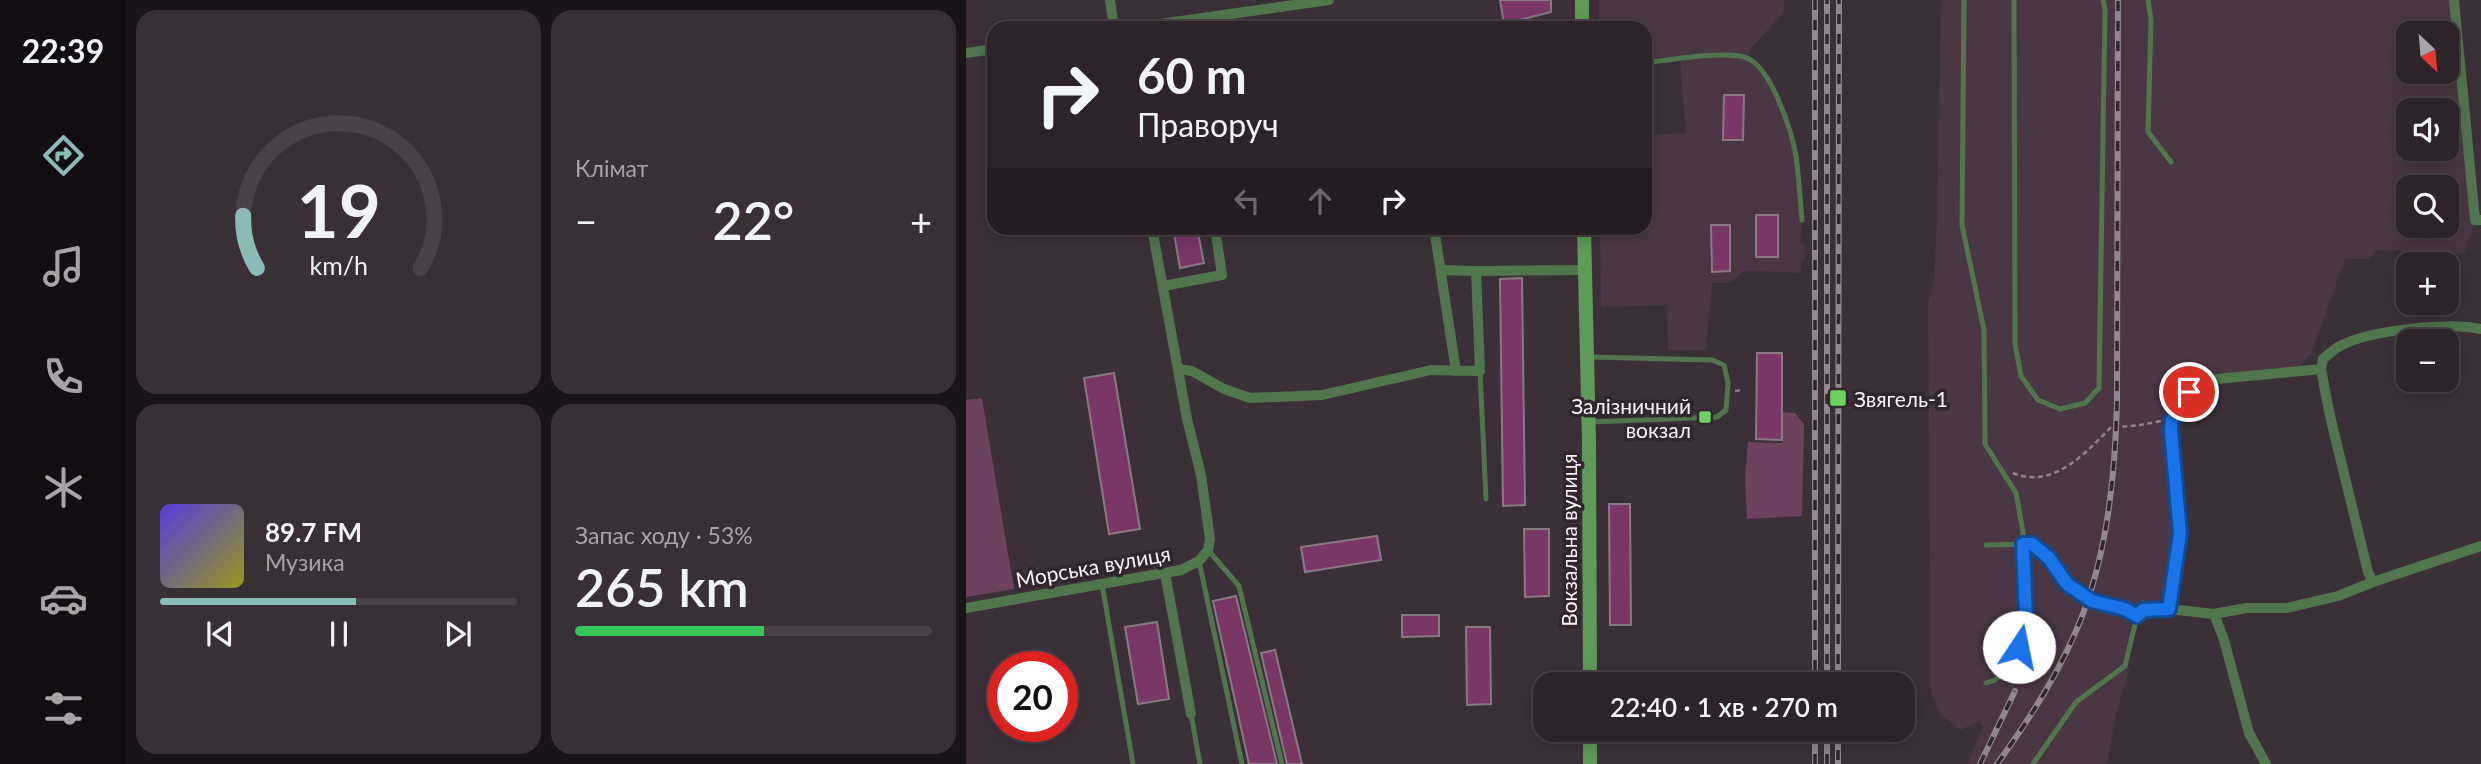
<!DOCTYPE html>
<html lang="uk">
<meta charset="utf-8">
<style>
:root{--surface:#2d242a;--page:#393036;--text:#f1f3f6;--muted:#a7a4a8;--line:#484147;--accent:#8bbbb9}
body{margin:0;font-family:Lato,sans-serif;background:var(--page);color:var(--text);height:100vh;display:flex;flex-direction:column;font-size:26px;white-space:nowrap}
*{box-sizing:border-box;margin:0}
p{font-size:23px;color:var(--muted)}
.icon{flex:none;width:38px;height:38px;fill:none;stroke:currentColor;stroke-width:2;stroke-linecap:round;stroke-linejoin:round}
.map{position:relative;flex:1;overflow:hidden}
.drawer{display:flex;flex-direction:column;gap:10px;padding:10px;background:#191417;width:840px}
.drawer>*{flex:none}
.top-card{position:absolute;left:21px;top:21px;width:665px;height:214px;border-radius:21px;box-shadow:0 4px 18px #0003,0 0 0 2px var(--line);background:#2d242a;color:var(--text);overflow:hidden}
.needle{width:46px;rotate:154deg}
.fabs{position:absolute;left:1430px;top:21px;display:grid;gap:14px}
.fabs a{display:grid;place-items:center;width:63px;height:63px;border-radius:14px;background:var(--surface);box-shadow:0 4px 18px #0003,0 0 0 2px var(--line);font-size:35px}
.speed{position:absolute;left:21px;top:651px;display:flex;gap:14px;font-size:35px;font-weight:700;text-align:center}
.speed>*{display:grid;place-content:center;width:91px;height:91px;border-radius:50%;background:var(--surface);box-shadow:0 4px 18px #0003,0 0 0 2px var(--line);line-height:1}
.speed .limit{border:10px solid #d22;background:#fff;color:#111}
.pin{position:absolute;display:grid;place-items:center;width:60px;height:60px;color:#fff;margin:-30px;border:4px solid #fff;border-radius:50%;box-shadow:0 2px 7px #0007}
.me{position:absolute;width:77px;margin:-38px;rotate:11deg;stroke-linejoin:round;filter:drop-shadow(0 0 5px #0008)}
.turn{display:flex;align-items:center;gap:24px;height:147px;padding:0 35px;font-size:32px}
.turn .icon{width:91px;height:91px;stroke-width:2.5}
.turn b{display:block;font-size:49px;line-height:60px}
.lanes{display:flex;align-items:center;height:66px;padding:0 35px;background:#0003;justify-content:center;gap:35px;direction:ltr}
.lanes .off{opacity:.35}
.big{font-size:52px;font-weight:600;line-height:1.1}
.drawer .widget{flex:1;display:flex;flex-direction:column;justify-content:center;gap:10px;min-width:0;padding:0 24px;border-radius:21px;background:var(--page)}
.drawer .dial{align-items:center;gap:0}
.dial svg{height:182px;overflow:visible;fill:none;stroke:var(--line);stroke-width:7;stroke-linecap:round;text-anchor:middle}
.dial text{fill:var(--text);stroke:none}
.song{display:flex;align-items:center;gap:21px}
.cover{width:84px;height:84px;border-radius:10px;background:linear-gradient(135deg,hsl(250 70% 55%),hsl(60 70% 35%))}
.played{height:7px;border-radius:4px;background:linear-gradient(90deg,var(--accent) 55%,var(--line) 55%)}
.keys{display:flex;justify-content:space-around;direction:ltr}
.heat{display:flex;justify-content:space-between;align-items:center;font-size:38px;direction:ltr}
.charge{height:10px;border-radius:5px;background:linear-gradient(90deg,#34c759 53%,var(--line) 0)}
.drawer .tiles{flex:1;display:grid;gap:10px;grid-template-columns:repeat(2,1fr)}
.trip{position:absolute;left:567px;top:672px;width:382px;height:70px;border-radius:21px;background:var(--surface);box-shadow:0 4px 18px #0003,0 0 0 2px var(--line);font-weight:600;line-height:70px;text-align:center}
main{display:flex;flex:1;min-height:0}
.dock{display:flex;flex-direction:column;width:126px;justify-content:space-around;align-items:center;background:#120e11;color:var(--muted)}
.dock .icon{width:49px;height:49px}
.dock .current{color:var(--accent)}
.dock b{font-size:32px;color:var(--text)}
.map>svg:first-child{display:block}
.built{fill:#4a3743;fill-rule:evenodd}
.green{fill:#6d425f}
.building{fill:#7a3766;stroke:#887982;stroke-width:2}
.lines{fill:none;stroke-linecap:round;stroke-linejoin:round}
.path{stroke:#8f848b;stroke-width:2.5;stroke-dasharray:5 3.5;stroke-linecap:butt}
.lane{stroke:#51764d;stroke-width:5}
.street{stroke:#51764d;stroke-width:10}
.secondary{stroke:#5f9b58;stroke-width:14}
.rail-casing{stroke:#92878e;stroke-width:6}
.rail{stroke:#32262d;stroke-width:3.5;stroke-dasharray:10;stroke-linecap:butt}
.route-casing{stroke:#114b97;stroke-width:18}
.route{stroke:#1a73e8;stroke-width:12}
.poi-dot{fill:#6cd362;stroke:#32262d;stroke-width:2.5}
.labels{text-anchor:middle;dominant-baseline:central;stroke-width:7;stroke-linejoin:round;paint-order:stroke}
.poi-label{font-size:21px;fill:#faf1f6;stroke:#32262d;text-anchor:start}
.street-label{font-size:21px;fill:#faf1f6;stroke:#32262d}
</style>
<main>
<nav class="dock">
<b>22:39</b>
<svg class="icon current" aria-label="directions" viewBox="0 0 24 24"><path d="M12 3l9 9-9 9-9-9zM9 14v-3h6M13 9l2 2-2 2"/></svg>
<svg class="icon" aria-label="music" viewBox="0 0 24 24"><path d="M9 18V5l10-2v13"/><circle cx="6" cy="18" r="3"/><circle cx="16" cy="16" r="3"/></svg>
<svg class="icon" aria-label="phone" viewBox="0 0 24 24"><path d="M5 4h4l2 5-3 2q2 4 5 5l2-3 5 2v4C11 20 4 13 5 4z"/></svg>
<svg class="icon" aria-label="climate" viewBox="0 0 24 24"><path d="M12 3v18M4 7l16 10M4 17L20 7"/></svg>
<svg class="icon" aria-label="car" viewBox="0 0 24 24"><path d="M5 17H2v-5l4-1 3-4h7l3 4 3 1v5h-3M9 17h6M6 11h13"/><circle cx="7" cy="17" r="2"/><circle cx="17" cy="17" r="2"/></svg>
<svg class="icon" aria-label="filters" viewBox="0 0 24 24"><path d="M4 7h16M4 17h16"/><circle cx="9" cy="7" r="2"/><circle cx="15" cy="17" r="2"/></svg>
</nav>
<section class="drawer">
<div class="tiles">
<div class="widget dial"><svg viewBox="0 0 100 80">
<path d="M14 69A42 42 0 1 1 86 69"/>
<path d="M14 69A42 42 0 0 1 8 46" stroke="#8bbbb9"/>
<text x="50" y="56" font-size="32" font-weight="700">19</text>
<text x="50" y="72" font-size="11">km/h</text>
</svg></div>
<div class="widget"><p>Клімат</p>
<div class="heat"><a>−</a><b class="big">22°</b><a>+</a></div>
</div>
<div class="widget">
<div class="song"><i class="cover"></i><div><b>89.7 FM</b><p>Музика</p></div></div>
<div class="played"></div>
<div class="keys"><svg class="icon" aria-label="previous" viewBox="0 0 24 24"><path d="M18 5L8 12l10 7zM5 5v14"/></svg><svg class="icon" aria-label="pause" viewBox="0 0 24 24"><path d="M8 5v14M16 5v14"/></svg><svg class="icon" aria-label="next" viewBox="0 0 24 24"><path d="M6 5l10 7-10 7zM19 5v14"/></svg></div>
</div>
<div class="widget"><p>Запас ходу · 53%</p><b class="big">265 km</b><div class="charge"></div></div>
</div>
</section>
<div class="map">
<svg width="1515" height="764" viewBox="0 0 1515 764">
<rect width="100%" height="100%" fill="#3c3038"/>
<path class="built" d="M633,0H818V12L786,47L781,58L796,70L814,104L829,153L836,220L834,242L839,245V259L835,261V273L779,270L764,283H746L740,350H702L701,305L635,307L634,228H679V135L720,133L714,59L679,63V28H633Z
M975,0H1488L1509,220L1498,254L1410,250L1403,259H1379L1345,354L1329,372L1232,384L1206,420L1213,510L1203,609L1177,610L1171,616L1159,666L1164,668L1150,713L1141,764H1002L1017,726L1012,722L994,730L974,714L965,692L962,304L968,279L971,223ZM1442,33H1480V72H1442ZM1442,110H1480V149H1442ZM1442,187H1480V226H1442Z"/>
<path class="green" d="M16,398L48,589L0,597V400Z
M816,412L829,413L838,424L836,516L781,519L779,478L782,442L816,443Z"/>
<path class="building" d="M534,0H585V12L538,24Z
M758,95H778L777,140H757Z
M790,215H812V257H790Z
M745,225H764V271L746,272Z
M207,228H231L238,263L214,268Z
M556,278L559,505L537,506L534,279Z
M791,353H816V440L790,439Z
M148,373L174,529L143,534L118,378Z
M643,504H664L665,625H644Z
M558,529H583V596L559,597Z
M411,536L415,560L339,572L335,547Z
M270,596L311,764H283L247,601Z
M436,615H473V636L436,637Z
M191,622L203,699L172,704L159,627Z
M500,627H524L525,704L501,705Z
M309,650L336,764H321L295,653Z"/>
<g class="lines">
<path class="path" d="M769,391L777,390
M1047,473C1087,490 1121,452 1146,426C1164,428 1178,424 1195,421"/>
<path class="lane" d="M998,0L996,225L1018,330L1019,444L1050,493L1057,532L1060,618L1053,647L1042,669L1029,680L1020,683
M1048,0L1049,344L1055,376L1072,400L1094,409L1119,403L1133,388L1139,10L1137,0
M1182,0L1185,20L1182,132L1205,162
M679,63C702,60 761,50 781,58C805,67 826,132 830,156C833,177 834,199 836,220
M623,357L746,360L758,365L762,383L760,410L751,417L625,422
M514,371L520,499
M1020,545L1066,544L1083,558L1101,585L1126,601L1159,609L1171,616
M242,550L273,586L316,764
M233,561L276,764
M136,584L167,764
M225,714L234,764
M1067,764L1110,702L1159,666L1171,616L1177,610L1203,609"/>
<path class="street" d="M144,0L148,28
M1488,0L1509,220H1515
M166,28L363,0
M0,53L28,49
M468,228L490,371
M475,270L510,271
M197,286L256,275L249,228
M212,369L226,371L258,389L284,398L356,395L465,370L514,371L510,271L618,270
M1355,369L1251,379L1232,384L1223,392L1206,420L1205,431L1215,533L1203,609L1248,614L1280,608H1321L1372,596L1407,582L1515,546
M199,573L225,714
M1407,582L1402,572L1364,416L1355,369L1357,359C1362,355 1368,349 1374,346C1404,330 1483,322 1515,329
M0,608L215,570L233,561L242,550L244,539L235,475L221,419L186,228
M1248,614L1258,640L1283,733L1300,764"/>
<path class="secondary" d="M616,0V28
M618,228L623,442L624,684
M624,730V764"/>
<g class="rail-casing">
<path id="rail" d="M849,0V684
M861,684V0
M872,684L873,0
M872,730V764
M849,764V730
M861,764V730
M1014,764L1049,691
M1031,764C1061,723 1090,678 1110,631C1141,560 1149,477 1151,401L1152,0"/>
</g>
<use href="#rail" class="rail"/>
</g>
<g class="lines">
<g class="route-casing">
<path id="route" d="M1053,647L1060,618L1057,544H1066L1083,558L1101,584L1126,601L1159,609L1171,616L1177,610L1203,609L1214,533L1205,431L1206,420L1223,392"/>
</g>
<use href="#route" class="route"/>
</g>
<g class="poi-dot">
<rect x="863" y="389" width="18" height="18" rx="3.5"/>
<rect x="732" y="410" width="14" height="14" rx="3.5"/>
</g>
<g class="labels">
<g class="poi-label">
<text x="888" y="398">Звягель-1</text>
<text x="725" y="405" text-anchor="end">Залізничний<tspan x="725" dy="24">вокзал</tspan></text>
</g>
<g class="street-label">
<text transform="translate(602 540) rotate(-90)">Вокзальна вулиця</text>
<text transform="translate(127 566) rotate(-10)">Морська вулиця</text>
</g>
</g>
</svg>
<div class="fabs">
<a><svg class="needle" viewBox="-14 -14 28 28"><path d="M0-13l5 13h-10z" fill="#e53935"/><path d="M0 13l5-13h-10z" fill="#a7a4a8"/></svg></a>
<a><svg class="icon" aria-label="sound" viewBox="0 0 24 24"><path d="M4 9h4l5-4v14l-5-4H4zM17 9q2 3 0 6"/></svg></a>
<a><svg class="icon" aria-label="search" viewBox="0 0 24 24"><circle cx="10" cy="10" r="6"/><path d="M15 15l6 6"/></svg></a>
<a>+</a>
<a>−</a>
</div>
<div class="speed"><div class="limit">20</div></div>
<div class="pin" style="left:1223px;top:392px;background:#d93025"><svg class="icon" aria-label="arrive" viewBox="0 0 24 24"><path d="M6 21V4h12l-3 4 3 4H6"/></svg></div>
<svg class="me" style="left:1053px;top:647px" viewBox="-20 -20 40 40"><circle r="19" fill="#fff"/><path d="M0-13L10 11 0 6-10 11z" fill="#1a73e8"/></svg>
<div class="trip">22:40 · 1 хв · 270 m</div>
<div class="top-card">
<div class="turn"><svg class="icon" aria-label="right" viewBox="0 0 24 24"><path d="M7 20v-9h11M14 6l5 5-5 5"/></svg><div><b>60 m</b>Праворуч</div></div>
<div class="lanes"><svg class="icon off" aria-label="left" viewBox="0 0 24 24"><path d="M17 20v-9H6M10 6l-5 5 5 5"/></svg><svg class="icon off" aria-label="ahead" viewBox="0 0 24 24"><path d="M12 20V5M6 11l6-6 6 6"/></svg><svg class="icon" aria-label="right" viewBox="0 0 24 24"><path d="M7 20v-9h11M14 6l5 5-5 5"/></svg></div>
</div>
</div>
</main>
